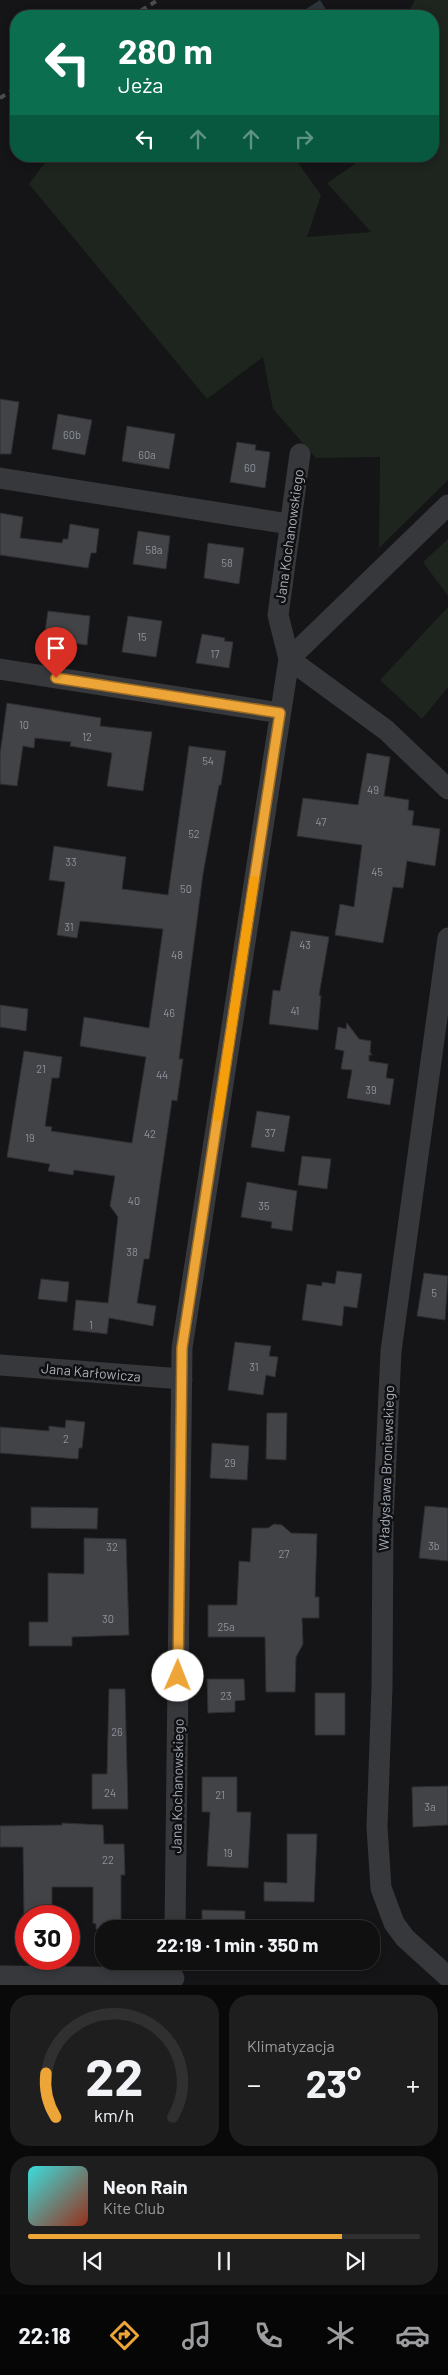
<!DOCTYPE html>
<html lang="pl">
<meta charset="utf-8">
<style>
:root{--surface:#101011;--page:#1e1e1f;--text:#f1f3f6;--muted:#9c9d9f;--line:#303031;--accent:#eda537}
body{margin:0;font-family:Barlow,sans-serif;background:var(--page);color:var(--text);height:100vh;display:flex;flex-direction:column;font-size:19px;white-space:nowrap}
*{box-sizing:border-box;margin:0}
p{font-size:16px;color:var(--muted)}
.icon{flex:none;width:28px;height:28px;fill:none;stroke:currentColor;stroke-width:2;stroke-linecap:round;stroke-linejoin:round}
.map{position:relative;height:1985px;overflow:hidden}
.panel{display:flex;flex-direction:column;gap:10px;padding:10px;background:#090909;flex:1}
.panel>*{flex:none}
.top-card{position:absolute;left:10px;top:10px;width:429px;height:152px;border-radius:20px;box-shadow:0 2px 8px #0003,0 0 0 1px var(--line);background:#0b6e4f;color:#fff;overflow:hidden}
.speed{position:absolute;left:15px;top:1905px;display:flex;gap:10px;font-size:25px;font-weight:700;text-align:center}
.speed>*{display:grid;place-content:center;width:65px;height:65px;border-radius:50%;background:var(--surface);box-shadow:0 2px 8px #0003,0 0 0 1px var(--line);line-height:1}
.speed .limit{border:8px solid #d22;background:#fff;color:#111}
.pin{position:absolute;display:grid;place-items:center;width:42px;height:42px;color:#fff;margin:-51px -21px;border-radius:50% 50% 50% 0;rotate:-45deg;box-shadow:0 0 5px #0007}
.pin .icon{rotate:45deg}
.me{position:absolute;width:55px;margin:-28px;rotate:1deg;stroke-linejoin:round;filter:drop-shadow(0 0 4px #0008)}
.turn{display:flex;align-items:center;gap:18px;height:105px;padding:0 25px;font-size:22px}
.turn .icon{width:65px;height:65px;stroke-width:2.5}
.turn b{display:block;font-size:35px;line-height:42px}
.lanes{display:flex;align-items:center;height:48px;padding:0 25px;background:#0003;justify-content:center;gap:25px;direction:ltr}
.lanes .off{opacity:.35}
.big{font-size:38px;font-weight:700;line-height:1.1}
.panel .tile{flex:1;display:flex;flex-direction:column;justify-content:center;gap:8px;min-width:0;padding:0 18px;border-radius:20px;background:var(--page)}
.panel .dial{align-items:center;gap:0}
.dial svg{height:130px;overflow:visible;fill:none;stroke:var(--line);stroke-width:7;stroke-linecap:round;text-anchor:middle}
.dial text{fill:var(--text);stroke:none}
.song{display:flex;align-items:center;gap:15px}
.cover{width:60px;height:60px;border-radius:8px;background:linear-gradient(135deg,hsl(180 70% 55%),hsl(10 70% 35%))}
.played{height:5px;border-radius:2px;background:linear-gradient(90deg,var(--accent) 80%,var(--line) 80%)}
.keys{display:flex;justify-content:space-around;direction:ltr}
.heat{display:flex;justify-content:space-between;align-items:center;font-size:28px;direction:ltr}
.panel .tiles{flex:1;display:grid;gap:10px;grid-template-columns:1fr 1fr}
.tile:last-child{grid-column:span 2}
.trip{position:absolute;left:95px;top:1920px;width:285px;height:50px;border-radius:20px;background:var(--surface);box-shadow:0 2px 8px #0003,0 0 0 1px var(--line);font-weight:700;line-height:50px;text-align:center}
.dock{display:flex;height:80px;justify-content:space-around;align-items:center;background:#060607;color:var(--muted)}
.dock .icon{width:35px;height:35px}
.dock .current{color:var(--accent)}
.dock b{font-size:22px;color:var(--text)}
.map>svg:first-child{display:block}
.green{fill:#1d251e}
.water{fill:#2c353b}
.building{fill:#414347;stroke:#2f2f33}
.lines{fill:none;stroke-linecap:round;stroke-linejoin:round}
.minor{stroke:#36383c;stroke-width:21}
.rail{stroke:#494c51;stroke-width:4;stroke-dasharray:6 5;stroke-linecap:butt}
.route-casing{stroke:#9a6b24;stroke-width:12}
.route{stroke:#eda537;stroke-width:9}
.slow{stroke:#f59e0b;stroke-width:9}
.labels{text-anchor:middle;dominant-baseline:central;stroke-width:5;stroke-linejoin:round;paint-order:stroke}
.number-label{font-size:11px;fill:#8e929b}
.street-label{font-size:14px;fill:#a7adb7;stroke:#101012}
</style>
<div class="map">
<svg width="448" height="1985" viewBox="0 0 448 1985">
<rect width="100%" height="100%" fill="#151517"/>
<path class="green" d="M415,0H448V480L379,548L380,457L316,458L273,409L263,357L207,399L29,184L50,156H293L321,195L307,237L371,232L327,183L355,164L350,156H432V16H406Z
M448,539V596L423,562Z
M448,607V687L422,719L380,680Z"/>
<path class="water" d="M320,0L330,16H295Z"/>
<path class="building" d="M0,399L19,402L11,454H0Z
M58,414L92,420L85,455L52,449Z
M127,426L175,434L169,469L122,461Z
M237,442L256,445L255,450L270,452L265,488L230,482Z
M0,513L23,517L20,538L62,543L63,539H68L70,524L99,529L96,553H91L88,568L0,555Z
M138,531L170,536L166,569L133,564Z
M208,543L244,548L239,584L204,578Z
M48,611L90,616L87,645L44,639Z
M128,616L162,621L156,657L122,652Z
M202,634L225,638L224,641L233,642L229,668L196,663Z
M7,703L101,718L100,726L152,732L143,791L107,786L112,753L70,746L71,742L35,738L34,748L23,746L17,786L0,784V754Z
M189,746L226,751L221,785H219L203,874L179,1059H183L177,1101L172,1100L149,1259H144L137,1303L156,1306L153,1326L109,1318L107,1334L73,1330L76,1300L108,1303L118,1217L110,1206L115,1176L74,1170L73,1175L48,1171L50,1164L7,1157L24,1051L62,1057L59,1078H52L45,1126L52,1127L51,1131L132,1143L146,1057L80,1046L84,1017L149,1028L163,929L80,921L77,938L57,935L65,882L49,880L54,846L126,857L122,889L168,895Z
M367,753L390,757L384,796L409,800L408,810L414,811L412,825L440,829L435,866L407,861L403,888L393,887L383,943L335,935L340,904L354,907L362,845L297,836L303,798L358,805Z
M291,931L329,937L319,995L321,996L318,1030L269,1024L273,990L280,991Z
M0,1005L28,1009L26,1031L0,1027Z
M347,1023L359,1039L371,1041L370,1052L372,1055H369V1061L388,1064L386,1078L394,1079L390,1105L347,1098L352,1070L341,1069L344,1051L335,1049L338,1027L346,1029Z
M257,1111L290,1116L284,1152L251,1147Z
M302,1156L331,1159L327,1189L298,1185Z
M247,1182L297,1191L292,1231L271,1228L272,1222L241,1217Z
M337,1271L362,1274L357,1308L344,1306L342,1326L302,1320L307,1284L322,1286V1282L335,1284Z
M424,1273L448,1276L445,1320L417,1316Z
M41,1279L69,1282L67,1302L38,1299Z
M235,1342L271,1346L269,1356L278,1357L275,1377L266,1375L263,1395L228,1390Z
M267,1413H287L286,1460L266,1459Z
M66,1420L85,1422L82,1448H79L78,1459L0,1453V1427L49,1431V1426L65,1428Z
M212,1443L249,1446L247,1480L210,1478Z
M425,1506L448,1508V1561L419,1558Z
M31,1507L98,1508L97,1529L31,1528Z
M274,1524L282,1525L291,1533L317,1534L315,1597H319V1618H302L303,1644L296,1657L295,1692H266L265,1637H208V1605H237L239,1561L250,1562L252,1528H268Z
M84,1538L126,1539L129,1635L72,1637V1646H29V1622H48V1573L84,1574Z
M207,1679H244L245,1700L235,1701V1712L208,1713Z
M109,1689H125L128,1809H92V1774H107Z
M315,1693H345V1735H315Z
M202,1777H237V1812H251L248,1868L207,1866L210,1812H202Z
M448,1786V1825L413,1827L412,1787Z
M62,1823L103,1825L104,1844H124L125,1875H121V1929H96V1924L93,1923V1887H52V1916H24L23,1847H0V1826L62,1825Z
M287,1834H317L314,1902L264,1901V1882L287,1883Z
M202,1910L245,1911V1929H202Z"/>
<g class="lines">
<path class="minor" d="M0,478L289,524
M448,505L289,659L386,730L448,789
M0,669L280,713
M448,938L391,1351L383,1521L382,1687L377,1827L381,1888L394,1923L405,1938L448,1977
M0,1365L182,1379
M175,1929L182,1348L289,659L278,615L300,454
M0,1976L174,1978"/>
<path class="rail" d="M132,16L158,0
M0,98L16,88"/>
</g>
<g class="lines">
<g class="route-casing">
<path id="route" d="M56,678L280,713L182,1348L178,1676"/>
</g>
<use href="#route" class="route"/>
<path class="slow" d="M218,1117L254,880"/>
</g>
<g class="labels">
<g class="number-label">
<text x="72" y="434">60b</text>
<text x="147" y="454">60a</text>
<text x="250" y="467">60</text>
<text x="154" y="549">58a</text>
<text x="227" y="562">58</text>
<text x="142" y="636">15</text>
<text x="215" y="653">17</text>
<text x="24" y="724">10</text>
<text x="87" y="736">12</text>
<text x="208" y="760">54</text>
<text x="373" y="789">49</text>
<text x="321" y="821">47</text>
<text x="194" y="833">52</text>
<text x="71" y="861">33</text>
<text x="377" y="871">45</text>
<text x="186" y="888">50</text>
<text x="69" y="926">31</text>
<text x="305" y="944">43</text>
<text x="177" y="954">48</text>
<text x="295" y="1010">41</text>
<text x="169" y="1012">46</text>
<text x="41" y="1068">21</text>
<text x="162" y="1074">44</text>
<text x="371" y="1089">39</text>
<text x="270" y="1132">37</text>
<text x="150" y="1133">42</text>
<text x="30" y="1137">19</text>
<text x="134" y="1200">40</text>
<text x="264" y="1205">35</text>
<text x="132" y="1251">38</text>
<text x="434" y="1292">5</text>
<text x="91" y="1324">1</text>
<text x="254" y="1366">31</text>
<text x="66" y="1438">2</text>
<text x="230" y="1462">29</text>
<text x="434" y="1545">3b</text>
<text x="112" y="1546">32</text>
<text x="284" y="1553">27</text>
<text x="108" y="1618">30</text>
<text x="226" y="1626">25a</text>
<text x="226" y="1695">23</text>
<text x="117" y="1731">26</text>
<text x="110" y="1792">24</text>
<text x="220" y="1794">21</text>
<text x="430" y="1806">3a</text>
<text x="228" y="1852">19</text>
<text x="108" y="1859">22</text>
</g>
<g class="street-label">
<text transform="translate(289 536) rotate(-82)">Jana Kochanowskiego</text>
<text transform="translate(91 1372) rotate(5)">Jana Karłowicza</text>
<text transform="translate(386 1468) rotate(-88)">Władysława Broniewskiego</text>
<text transform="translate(177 1786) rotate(-89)">Jana Kochanowskiego</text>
</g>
</g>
</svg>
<div class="speed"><div class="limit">30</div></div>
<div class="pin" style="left:56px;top:678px;background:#d93025"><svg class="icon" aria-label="arrive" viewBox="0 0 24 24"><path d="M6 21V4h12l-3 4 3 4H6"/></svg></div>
<svg class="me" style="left:178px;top:1676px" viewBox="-20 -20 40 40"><circle r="19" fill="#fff"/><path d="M0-13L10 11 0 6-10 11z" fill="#eda537"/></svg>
<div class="trip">22:19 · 1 min · 350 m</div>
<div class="top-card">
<div class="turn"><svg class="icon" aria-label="left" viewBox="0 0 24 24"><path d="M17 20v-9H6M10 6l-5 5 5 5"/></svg><div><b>280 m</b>Jeża</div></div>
<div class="lanes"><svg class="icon" aria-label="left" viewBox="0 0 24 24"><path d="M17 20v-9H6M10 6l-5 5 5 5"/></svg><svg class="icon off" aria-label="ahead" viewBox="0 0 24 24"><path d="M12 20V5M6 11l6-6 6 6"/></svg><svg class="icon off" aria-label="ahead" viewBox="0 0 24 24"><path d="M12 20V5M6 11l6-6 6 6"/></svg><svg class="icon off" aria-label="right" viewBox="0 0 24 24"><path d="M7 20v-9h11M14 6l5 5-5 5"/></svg></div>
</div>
</div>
<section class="panel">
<div class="tiles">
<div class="tile dial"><svg viewBox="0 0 100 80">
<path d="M14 69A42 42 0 1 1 86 69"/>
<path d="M14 69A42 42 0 0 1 8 42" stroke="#eda537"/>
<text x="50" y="56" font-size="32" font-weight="700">22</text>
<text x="50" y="72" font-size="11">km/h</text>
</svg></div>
<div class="tile"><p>Klimatyzacja</p>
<div class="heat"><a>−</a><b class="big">23°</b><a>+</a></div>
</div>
<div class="tile">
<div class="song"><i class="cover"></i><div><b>Neon Rain</b><p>Kite Club</p></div></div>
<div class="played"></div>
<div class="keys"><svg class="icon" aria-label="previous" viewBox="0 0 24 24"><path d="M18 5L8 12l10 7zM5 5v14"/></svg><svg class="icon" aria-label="pause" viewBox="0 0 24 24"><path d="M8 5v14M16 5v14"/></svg><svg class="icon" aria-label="next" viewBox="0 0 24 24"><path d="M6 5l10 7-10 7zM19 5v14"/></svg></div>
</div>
</div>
</section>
<nav class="dock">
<b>22:18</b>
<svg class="icon current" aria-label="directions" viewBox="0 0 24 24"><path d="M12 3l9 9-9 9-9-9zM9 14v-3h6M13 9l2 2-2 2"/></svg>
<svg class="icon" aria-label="music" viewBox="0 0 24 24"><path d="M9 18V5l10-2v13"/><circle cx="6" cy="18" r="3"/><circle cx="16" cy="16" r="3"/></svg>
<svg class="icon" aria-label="phone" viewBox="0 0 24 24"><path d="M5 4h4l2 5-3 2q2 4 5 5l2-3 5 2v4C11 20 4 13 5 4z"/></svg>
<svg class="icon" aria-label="climate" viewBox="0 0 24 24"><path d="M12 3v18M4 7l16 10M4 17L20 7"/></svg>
<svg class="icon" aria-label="car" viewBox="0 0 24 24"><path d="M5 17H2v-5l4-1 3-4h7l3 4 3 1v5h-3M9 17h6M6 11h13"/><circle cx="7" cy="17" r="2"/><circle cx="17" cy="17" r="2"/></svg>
</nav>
